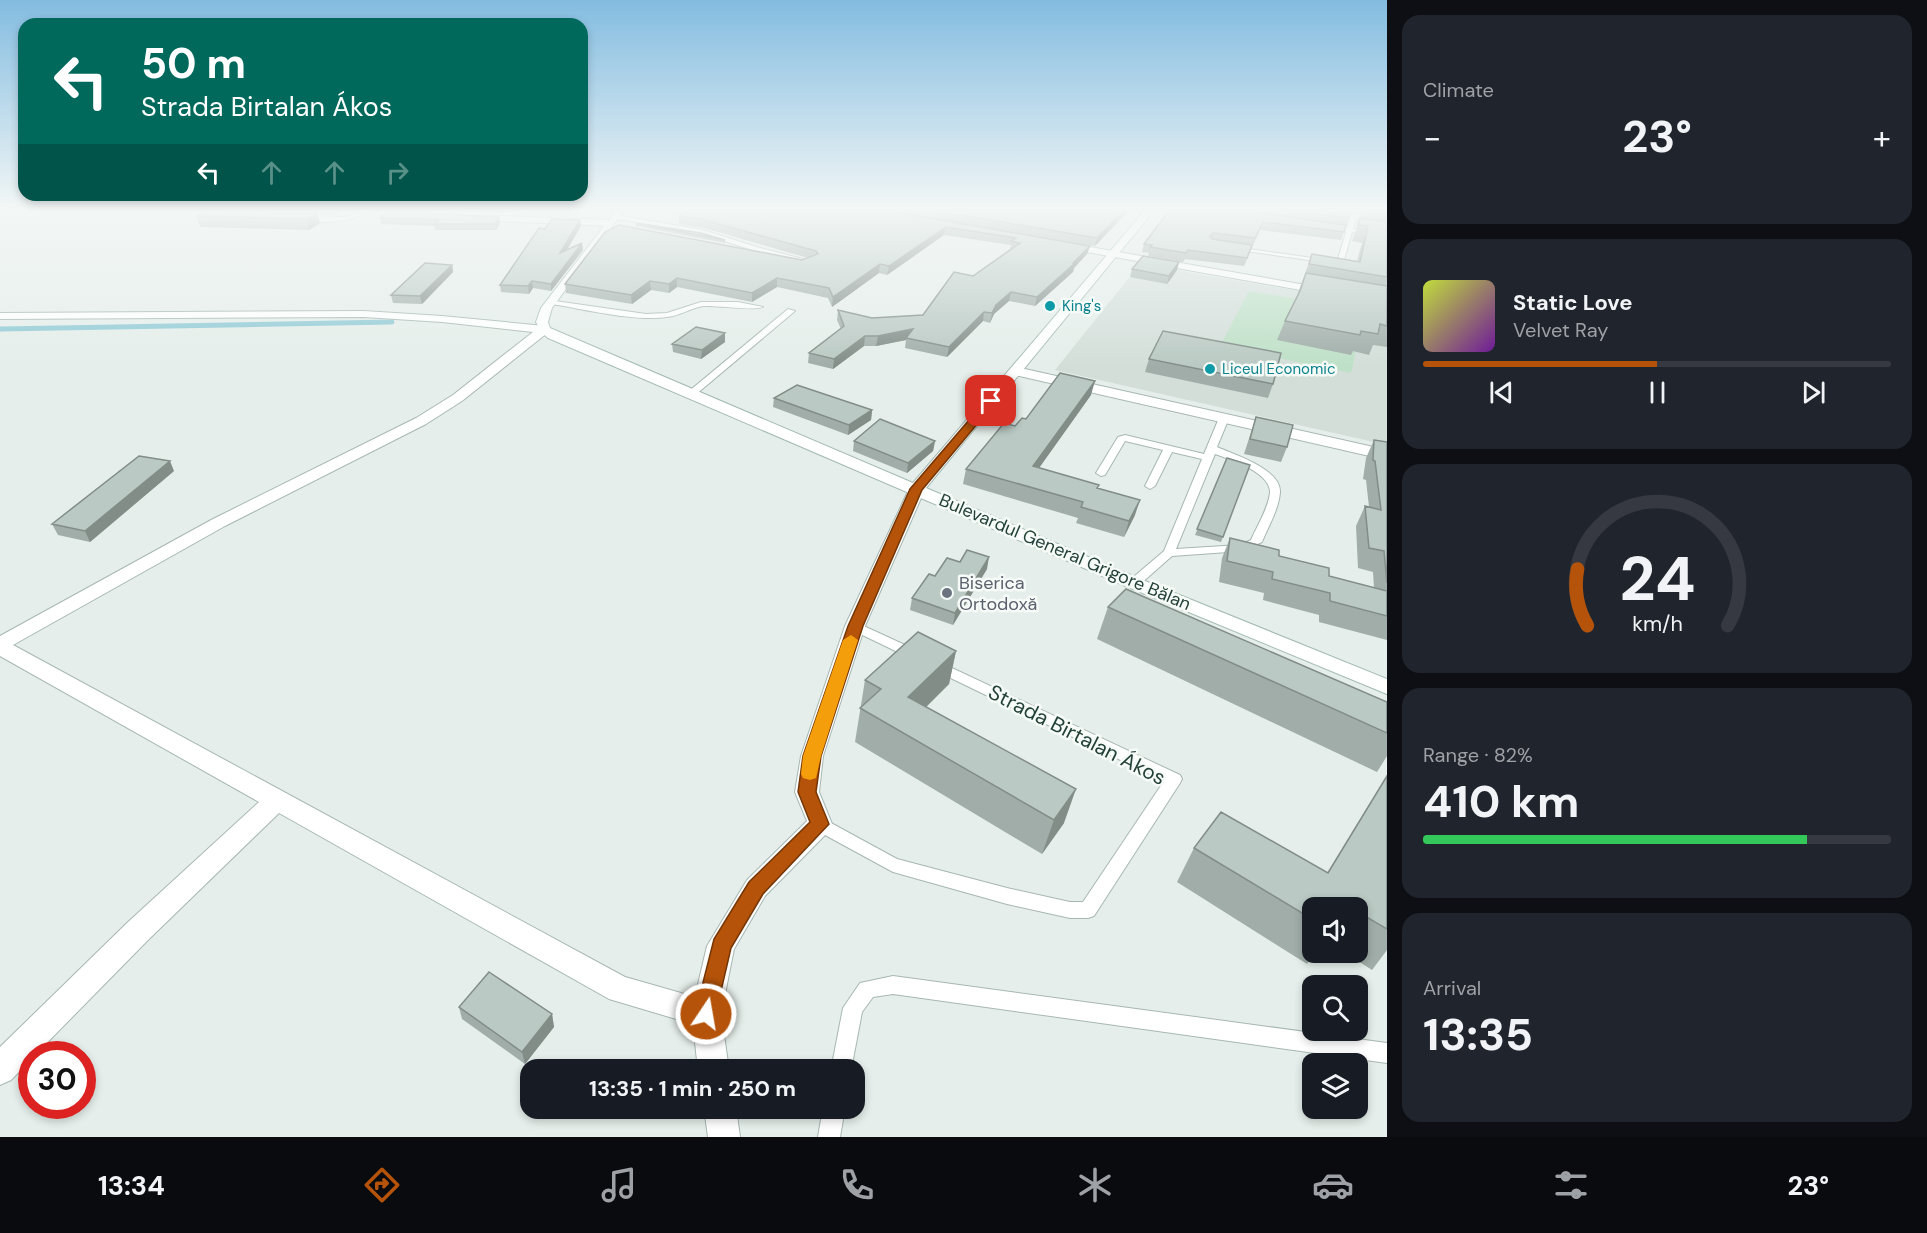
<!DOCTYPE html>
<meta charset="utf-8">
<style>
:root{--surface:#171b24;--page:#20242c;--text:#f1f3f6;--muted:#9ea1a6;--line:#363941;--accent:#b45309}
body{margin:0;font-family:"DM Sans",sans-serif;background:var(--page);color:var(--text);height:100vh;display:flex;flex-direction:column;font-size:22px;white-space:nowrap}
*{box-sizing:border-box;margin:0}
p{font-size:20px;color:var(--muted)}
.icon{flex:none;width:33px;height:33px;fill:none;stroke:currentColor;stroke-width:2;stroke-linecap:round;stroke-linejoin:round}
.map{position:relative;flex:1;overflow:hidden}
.panel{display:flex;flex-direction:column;gap:15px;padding:15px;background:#0d0f14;width:540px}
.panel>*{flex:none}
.guide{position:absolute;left:18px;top:18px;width:570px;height:183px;border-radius:18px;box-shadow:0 3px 9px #0003;background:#00695c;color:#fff;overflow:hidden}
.buttons{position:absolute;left:1302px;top:897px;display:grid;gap:12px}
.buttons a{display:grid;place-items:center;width:66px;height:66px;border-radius:12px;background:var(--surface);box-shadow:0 3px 9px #0003;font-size:30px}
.speed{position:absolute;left:18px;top:1041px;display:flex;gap:12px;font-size:30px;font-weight:700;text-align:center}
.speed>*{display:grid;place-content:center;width:78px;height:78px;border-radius:50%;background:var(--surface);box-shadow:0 3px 9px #0003;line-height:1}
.speed .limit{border:9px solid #d22;background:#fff;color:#111}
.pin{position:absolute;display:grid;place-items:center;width:51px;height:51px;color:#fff;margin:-26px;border-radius:12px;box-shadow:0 3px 9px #0006}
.me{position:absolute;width:66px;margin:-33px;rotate:12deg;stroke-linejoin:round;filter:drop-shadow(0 0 4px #0008)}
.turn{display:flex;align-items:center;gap:21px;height:126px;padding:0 24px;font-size:27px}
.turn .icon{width:78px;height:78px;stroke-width:2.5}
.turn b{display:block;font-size:42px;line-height:51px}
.lanes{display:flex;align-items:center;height:57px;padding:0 24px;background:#0003;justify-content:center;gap:30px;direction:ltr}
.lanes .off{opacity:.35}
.big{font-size:45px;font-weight:700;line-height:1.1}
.panel .tile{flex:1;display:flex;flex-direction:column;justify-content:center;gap:9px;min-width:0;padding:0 21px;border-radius:18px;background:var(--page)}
.panel .dial{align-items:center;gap:0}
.dial svg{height:156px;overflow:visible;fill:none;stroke:var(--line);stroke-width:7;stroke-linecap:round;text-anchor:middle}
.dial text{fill:var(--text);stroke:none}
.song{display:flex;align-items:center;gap:18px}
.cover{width:72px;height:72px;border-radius:9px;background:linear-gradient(135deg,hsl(70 70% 55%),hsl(280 70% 35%))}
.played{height:6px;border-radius:3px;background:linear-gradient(90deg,var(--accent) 50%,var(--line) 50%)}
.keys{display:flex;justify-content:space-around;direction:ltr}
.heat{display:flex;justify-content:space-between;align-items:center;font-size:33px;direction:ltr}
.charge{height:9px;border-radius:4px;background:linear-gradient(90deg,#34c759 82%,var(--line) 0)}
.trip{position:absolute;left:520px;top:1059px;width:345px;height:60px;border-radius:18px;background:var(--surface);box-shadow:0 3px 9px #0003;font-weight:700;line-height:60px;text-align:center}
.tab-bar{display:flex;height:96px;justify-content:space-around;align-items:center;background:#090b0e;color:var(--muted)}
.tab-bar .icon{width:42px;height:42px}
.tab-bar .selected{color:var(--accent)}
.tab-bar b{font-size:27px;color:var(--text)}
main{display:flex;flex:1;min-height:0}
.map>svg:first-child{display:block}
.built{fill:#d3ded9}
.green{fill:#bee0c7}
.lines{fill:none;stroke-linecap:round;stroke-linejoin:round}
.stream{stroke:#8dc9d4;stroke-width:5}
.lane-casing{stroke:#a7b7b1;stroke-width:2}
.street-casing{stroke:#a7b7b1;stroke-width:2}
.secondary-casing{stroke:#a3bab2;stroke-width:2}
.lane{fill:#fff;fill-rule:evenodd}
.street{fill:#fff;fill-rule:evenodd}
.secondary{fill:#fff;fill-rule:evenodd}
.wall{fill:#a0ada8}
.shaded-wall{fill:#828d88}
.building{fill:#bac9c3;stroke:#828d88;stroke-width:1.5}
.route{fill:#b45309;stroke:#753606;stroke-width:1.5}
.slow{fill:#f59e0b}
.culture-dot{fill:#0f9aa8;stroke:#f6fbf8;stroke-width:2}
.worship-dot{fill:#6b7280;stroke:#f6fbf8;stroke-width:2}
.labels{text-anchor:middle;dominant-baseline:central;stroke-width:5;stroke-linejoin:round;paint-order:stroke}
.far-culture-label{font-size:15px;fill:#0d838f;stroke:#f6fbf8;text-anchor:start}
.street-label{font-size:18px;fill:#234139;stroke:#f6fbf8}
.worship-label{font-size:18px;fill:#5b616d;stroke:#f6fbf8;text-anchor:start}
.near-street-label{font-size:21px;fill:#234139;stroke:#f6fbf8}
</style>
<main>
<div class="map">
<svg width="1387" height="1137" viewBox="0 0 1387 1137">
<rect width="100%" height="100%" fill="#e5eeea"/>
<path class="built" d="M1140,264L1387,306V445L1055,370Z"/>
<path class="green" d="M1249,291L1365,311L1351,373L1220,346Z"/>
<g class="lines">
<path class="stream" d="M0,329L392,322"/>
<g class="lane-casing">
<path id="lane" d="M366,208H373C357,222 318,226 299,218L302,216L347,217Z
M1366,208H1372L1371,215L1356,218L1353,229L1387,233V237L1352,232L1344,260L1337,264L1232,249L1235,247L1334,261L1338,259L1346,232L1328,228L1331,226L1347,228L1351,215L1365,213Z
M616,215L703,230L760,248L815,262L812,264L756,251L702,234L614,218Z
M548,300L646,314L667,313L701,302H738L763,307C756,311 716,305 703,306C691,308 679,316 667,317C635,322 584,309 551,304L547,302Z
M788,309L795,311L694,396H688V392Z
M1224,415L1229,418L1217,447C1235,455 1281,469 1280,492C1279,509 1268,527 1262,542L1242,551L1172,556L1138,586H1130L1128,583L1130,580L1164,551L1202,459L1172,452L1155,486L1150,489L1145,486L1163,450L1125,441L1105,475L1101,476L1096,473L1118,437L1125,435L1204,454L1219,418ZM1215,454C1229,459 1270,472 1270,492C1269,507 1257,526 1251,540L1240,545L1176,549Z
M855,622L918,651L920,654L918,657H908L850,629L848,626Z
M937,661L1180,775L1182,779L1180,783L1094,916L1088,918H1070L1007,904L893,872L814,829L812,824L814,819L820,817L897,859L1007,888L1070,902H1083L1164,781L932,669L930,666L932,663Z
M893,976L1387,1043V1063L893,994L873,997L862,1012L851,1070H831L843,1008L860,983Z
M823,1108H845L840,1137H818Z"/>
</g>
<g class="street-casing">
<path id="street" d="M473,215L610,220L614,223L610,226L476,220L472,217Z
M1067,243L1323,288L1328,291L1323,294L1064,248L1062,246Z
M364,311L442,316L545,326L551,330L462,401L426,424L225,526L13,645L625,977L695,997L707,946L747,880L807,821L795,792L801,756L845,626L909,489L911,486H923L925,489L865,626L823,756L819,792L832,824L829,831L765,896L734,949L721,1014L729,1070H698L693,1024L609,999L279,813L147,941L36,1054H32V1059L11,1080L0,1085V1047L127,923L259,802L0,656V636L213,519L416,418L453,395L533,332L442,322L364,317L0,319V313Z
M1016,367L1387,450V460L1011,374L1010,371Z
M704,1108H736L740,1137H708Z"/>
</g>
<g class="secondary-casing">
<path id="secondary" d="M618,208H626L552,308L548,322L550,328L913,483L1147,208H1156L926,488L1140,579L1387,679V694L1128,587L548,338L541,332L536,322L541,308Z"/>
</g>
<use href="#lane" class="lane"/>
<use href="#street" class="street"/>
<use href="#secondary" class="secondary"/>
</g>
<path class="wall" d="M210,208H345L335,214H317L320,223L309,230L200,227L197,216Z
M401,208H508L505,213L401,209Z
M873,208L1090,246L1087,254L1074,268L1073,272L1035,306L1009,301L994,314L990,323L983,321L947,357L905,348L906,340L876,346H864L833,369L808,363L809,353L841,329L837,320L838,310L872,318L923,315L973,276L1010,249L1011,245L944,235L887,275L879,273L832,307L828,298L777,287L752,302L677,287L669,293L651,290L632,304L566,293L565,284L802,260L808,258L704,228L679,224V216Z
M873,208H1131L1095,246Z
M1171,208H1339L1349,218L1341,240L1260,230L1244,266L1185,259L1183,262L1148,256L1149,253L1142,252L1144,244Z
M1363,208H1387V347L1373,345L1369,355L1353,351L1351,355L1277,340L1285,321L1297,296L1312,254L1357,261L1362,243L1352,241L1357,227L1358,220Z
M380,218L500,223L496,230H435L434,226L381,224Z
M580,220L581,226L566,250L582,243L583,250L551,291L533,288L529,294L501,292L500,285L545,229Z
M636,223L725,240V243L636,226Z
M1179,262L1177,270L1167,284L1130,277L1132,269Z
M452,265L453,272L422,304L393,303L391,295Z
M725,333V342L701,359L673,352L672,344Z
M1149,359L1273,384L1268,398L1145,372Z
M1091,395L1039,468L1098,488L1135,515L1124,537L1076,523L1078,518L963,484L966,469L1015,426L1026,419Z
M774,398L872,410L871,420L848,435L773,407Z
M1256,417L1287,447L1281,462L1244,454Z
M1374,440L1387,442V640L1319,622V615L1263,600L1264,593L1219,582L1222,558L1230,538L1329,576L1374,588L1373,572L1358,568L1356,526L1365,506L1369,507L1366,480L1363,479L1366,458Z
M854,441H935L933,451L907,473L853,451Z
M1227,458L1250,465L1221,542L1195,535Z
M174,471L90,542L58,535L52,524Z
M960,562L987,569L953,625L910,610L912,598L935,576Z
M1108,607L1387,702V756L1377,772L1097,639Z
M956,651L949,684L926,707L1064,823L1042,854L855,742L865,680Z
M1387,775V950L1372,970L1344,952H1358V908H1312V952H1315L1307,964L1177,882L1194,848L1327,873Z
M459,1007L552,1014L554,1027L525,1064L462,1019Z"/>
<path class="shaded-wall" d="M334,208H345L335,214Z
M1126,208H1131L1095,246L1097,238Z
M317,213L320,223L309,230L307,219Z
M499,217L500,223L496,230L495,224Z
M580,220L581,226L561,260L560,253Z
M946,227L944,235L887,275L889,266Z
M582,243L583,250L551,291V284Z
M1090,246L1087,254L1074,268L1073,272L1035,306L1037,297L1073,263Z
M1179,262L1177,270L1167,284L1169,276Z
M880,264L879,273L832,307L833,297Z
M452,265L453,272L422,304L420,296Z
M677,278V287L669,293V284Z
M777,278V287L752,302V293Z
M532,281L533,288L529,294L528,286Z
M650,281L651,290L632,304L631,295Z
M1011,292L1009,301L994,314L990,323L992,313L996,305Z
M984,312L983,321L947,357L949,347Z
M913,329L906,338V340L876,346L878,336Z
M725,333V342L701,359L702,350Z
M865,336L864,346L833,369L834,359Z
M1095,381L1091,395L1029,482L1033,466Z
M872,410L871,420L848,435L849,425Z
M935,441L933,451L907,473L908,463Z
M170,461L174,471L90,542L85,531Z
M1140,500L1135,515L1124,537L1129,521Z
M989,557L987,569L953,625L955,613Z
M956,651L949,684L902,731L908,697Z
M1076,789L1064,823L1042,854L1054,820Z
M552,1014L554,1027L525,1064L522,1052Z"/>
<path class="building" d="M210,208H232L268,212L317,213L307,219L197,216Z
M691,208H873L1090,246L1073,263H1075L1037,297L1011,292L996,305L992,313L984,312L949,347L906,338L913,329L878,336H865L834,359L809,353L844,326L838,310L872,318L923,315L954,272L973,276L1020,243L1011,241L1016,238L946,227L889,266L880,264L833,297L829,288L777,278L752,293L677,278L669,284L650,281L631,295L565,284L605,232L619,225L802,260L818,254L816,251L704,220L679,216Z
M919,208H1126L1097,238Z
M1171,208H1225L1346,225L1344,232L1263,222L1255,238L1214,233L1210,236L1212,239L1252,245L1247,258L1188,250L1186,253L1150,247L1152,245L1144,244Z
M1276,208H1339L1351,210L1349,218Z
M1363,208H1387V214L1362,211Z
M389,211L499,217L495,224H434L439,220L380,218Z
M1360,218L1387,222V277L1309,264L1312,254L1360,262L1368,226L1358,225Z
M552,219L580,220L560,253L582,243L551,284L532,281L528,286L500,285L539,228L545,229Z
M636,223L701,233L725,240Z
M1143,256L1179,262L1169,276L1132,269Z
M425,263L452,265L420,296L391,295Z
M1306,273L1387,286V326L1380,324L1378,334L1361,331L1360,335L1285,321L1300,291Z
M696,327L725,333L702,350L672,344Z
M1163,331L1281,353L1273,384L1149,359Z
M1060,373L1095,381L1033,466L1099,485L1097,488L1140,500L1129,521L1081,507L1083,502L966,469L1004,423L1015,426L1022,418L1026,419Z
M797,385L872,410L849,425L774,398Z
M1256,417L1293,425L1287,447L1250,439Z
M880,419L935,441L908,463L854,441Z
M1374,440L1387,442V583L1384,551L1369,548L1365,506L1381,510L1375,461L1373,460Z
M139,456L170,461L85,531L52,524Z
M1227,458L1250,465L1223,537L1197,529Z
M1230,538L1279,550V556L1329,568V576L1387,591V616L1330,601V593L1272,579L1273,572L1227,561Z
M967,550L989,557L955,613L912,598L929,574L935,576L947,558L960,562Z
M1126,589L1387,702V733L1108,607Z
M918,632L956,651L908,697L1076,789L1054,820L860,708L881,689L865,680Z
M1387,776V929L1358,912V908H1350L1345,905L1344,908H1312V919L1194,848L1221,812L1328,873Z
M489,972L552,1014L522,1052L459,1007Z"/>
<linearGradient id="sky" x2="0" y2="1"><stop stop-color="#83bce0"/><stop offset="0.57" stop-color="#f3f7f6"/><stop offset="1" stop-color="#f3f7f6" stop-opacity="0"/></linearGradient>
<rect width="1387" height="367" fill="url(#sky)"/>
<path class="route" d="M991,398L994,399V404L922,490L863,626L821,756L816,792L829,824L763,894L731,948L714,1021L706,1025L698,1021L695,1014L714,939L749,882L810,822L798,792L803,756L848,626L910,489L987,399Z"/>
<path class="slow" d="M851,635L858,640L821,756L816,778L810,780L803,778L801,774L803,756L843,640Z"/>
<g class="culture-dot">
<circle cx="1050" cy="306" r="6"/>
<circle cx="1210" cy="369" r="6"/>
</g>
<circle class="worship-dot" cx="947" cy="593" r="6"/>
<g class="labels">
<g class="far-culture-label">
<text x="1062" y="306">King's</text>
<text x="1222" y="369">Liceul Economic</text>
</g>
<g class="street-label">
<text transform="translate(1065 552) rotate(23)">Bulevardul General Grigore Bălan</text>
</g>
<g class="worship-label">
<text x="959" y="583">Biserica<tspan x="959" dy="21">Ortodoxă</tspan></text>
</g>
<g class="near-street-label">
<text transform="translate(1077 735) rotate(27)">Strada Birtalan Ákos</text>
</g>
</g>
</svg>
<div class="buttons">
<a><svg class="icon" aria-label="sound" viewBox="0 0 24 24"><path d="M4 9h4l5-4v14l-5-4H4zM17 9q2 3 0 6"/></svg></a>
<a><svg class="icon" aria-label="search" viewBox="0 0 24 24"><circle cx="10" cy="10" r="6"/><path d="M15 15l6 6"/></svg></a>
<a><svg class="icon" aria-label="layers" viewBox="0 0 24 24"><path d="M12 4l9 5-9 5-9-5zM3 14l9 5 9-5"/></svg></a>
</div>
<div class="speed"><div class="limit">30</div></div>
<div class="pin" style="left:991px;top:401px;background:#d93025"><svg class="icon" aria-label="arrive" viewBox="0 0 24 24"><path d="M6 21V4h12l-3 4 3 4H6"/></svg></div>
<svg class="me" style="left:706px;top:1014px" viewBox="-20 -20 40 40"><circle r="17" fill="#b45309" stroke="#fff" stroke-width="3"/><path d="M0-11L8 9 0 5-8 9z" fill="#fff"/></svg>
<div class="trip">13:35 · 1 min · 250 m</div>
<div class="guide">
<div class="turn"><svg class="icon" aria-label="left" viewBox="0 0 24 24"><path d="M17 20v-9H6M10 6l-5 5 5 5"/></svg><div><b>50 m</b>Strada Birtalan Ákos</div></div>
<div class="lanes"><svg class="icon" aria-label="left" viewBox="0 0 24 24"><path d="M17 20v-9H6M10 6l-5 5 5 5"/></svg><svg class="icon off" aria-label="ahead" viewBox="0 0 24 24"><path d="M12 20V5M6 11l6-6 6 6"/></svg><svg class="icon off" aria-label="ahead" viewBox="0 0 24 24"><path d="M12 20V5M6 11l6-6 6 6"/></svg><svg class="icon off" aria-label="right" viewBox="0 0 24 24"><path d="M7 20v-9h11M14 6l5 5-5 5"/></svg></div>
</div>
</div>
<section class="panel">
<div class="tile"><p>Climate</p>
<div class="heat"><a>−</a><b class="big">23°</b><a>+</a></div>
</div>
<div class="tile">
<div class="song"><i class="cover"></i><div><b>Static Love</b><p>Velvet Ray</p></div></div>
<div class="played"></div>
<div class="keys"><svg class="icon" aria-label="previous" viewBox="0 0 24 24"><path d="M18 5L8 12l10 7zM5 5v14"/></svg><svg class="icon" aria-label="pause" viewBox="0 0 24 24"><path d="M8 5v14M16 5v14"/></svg><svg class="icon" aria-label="next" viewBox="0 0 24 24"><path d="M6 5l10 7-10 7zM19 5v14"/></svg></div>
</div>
<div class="tile dial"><svg viewBox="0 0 100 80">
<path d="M14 69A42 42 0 1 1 86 69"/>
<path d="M14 69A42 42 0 0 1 9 40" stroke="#b45309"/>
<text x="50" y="56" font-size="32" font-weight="700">24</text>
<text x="50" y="72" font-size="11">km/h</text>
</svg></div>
<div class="tile"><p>Range · 82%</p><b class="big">410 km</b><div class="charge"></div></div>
<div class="tile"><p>Arrival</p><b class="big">13:35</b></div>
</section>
</main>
<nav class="tab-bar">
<b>13:34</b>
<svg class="icon selected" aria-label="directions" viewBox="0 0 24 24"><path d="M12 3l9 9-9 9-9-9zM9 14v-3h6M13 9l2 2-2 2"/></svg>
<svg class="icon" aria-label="music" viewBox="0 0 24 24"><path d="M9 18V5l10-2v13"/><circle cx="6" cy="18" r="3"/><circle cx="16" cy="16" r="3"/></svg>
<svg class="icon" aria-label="phone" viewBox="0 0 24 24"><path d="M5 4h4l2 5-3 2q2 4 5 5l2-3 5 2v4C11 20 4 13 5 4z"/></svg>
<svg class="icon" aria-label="climate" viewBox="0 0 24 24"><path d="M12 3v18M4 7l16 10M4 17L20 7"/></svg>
<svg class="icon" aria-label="car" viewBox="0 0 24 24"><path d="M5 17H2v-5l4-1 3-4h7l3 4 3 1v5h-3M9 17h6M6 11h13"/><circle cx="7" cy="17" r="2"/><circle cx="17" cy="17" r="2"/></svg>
<svg class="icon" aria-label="filters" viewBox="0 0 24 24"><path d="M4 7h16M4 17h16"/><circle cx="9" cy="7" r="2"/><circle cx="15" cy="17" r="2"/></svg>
<b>23°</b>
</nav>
